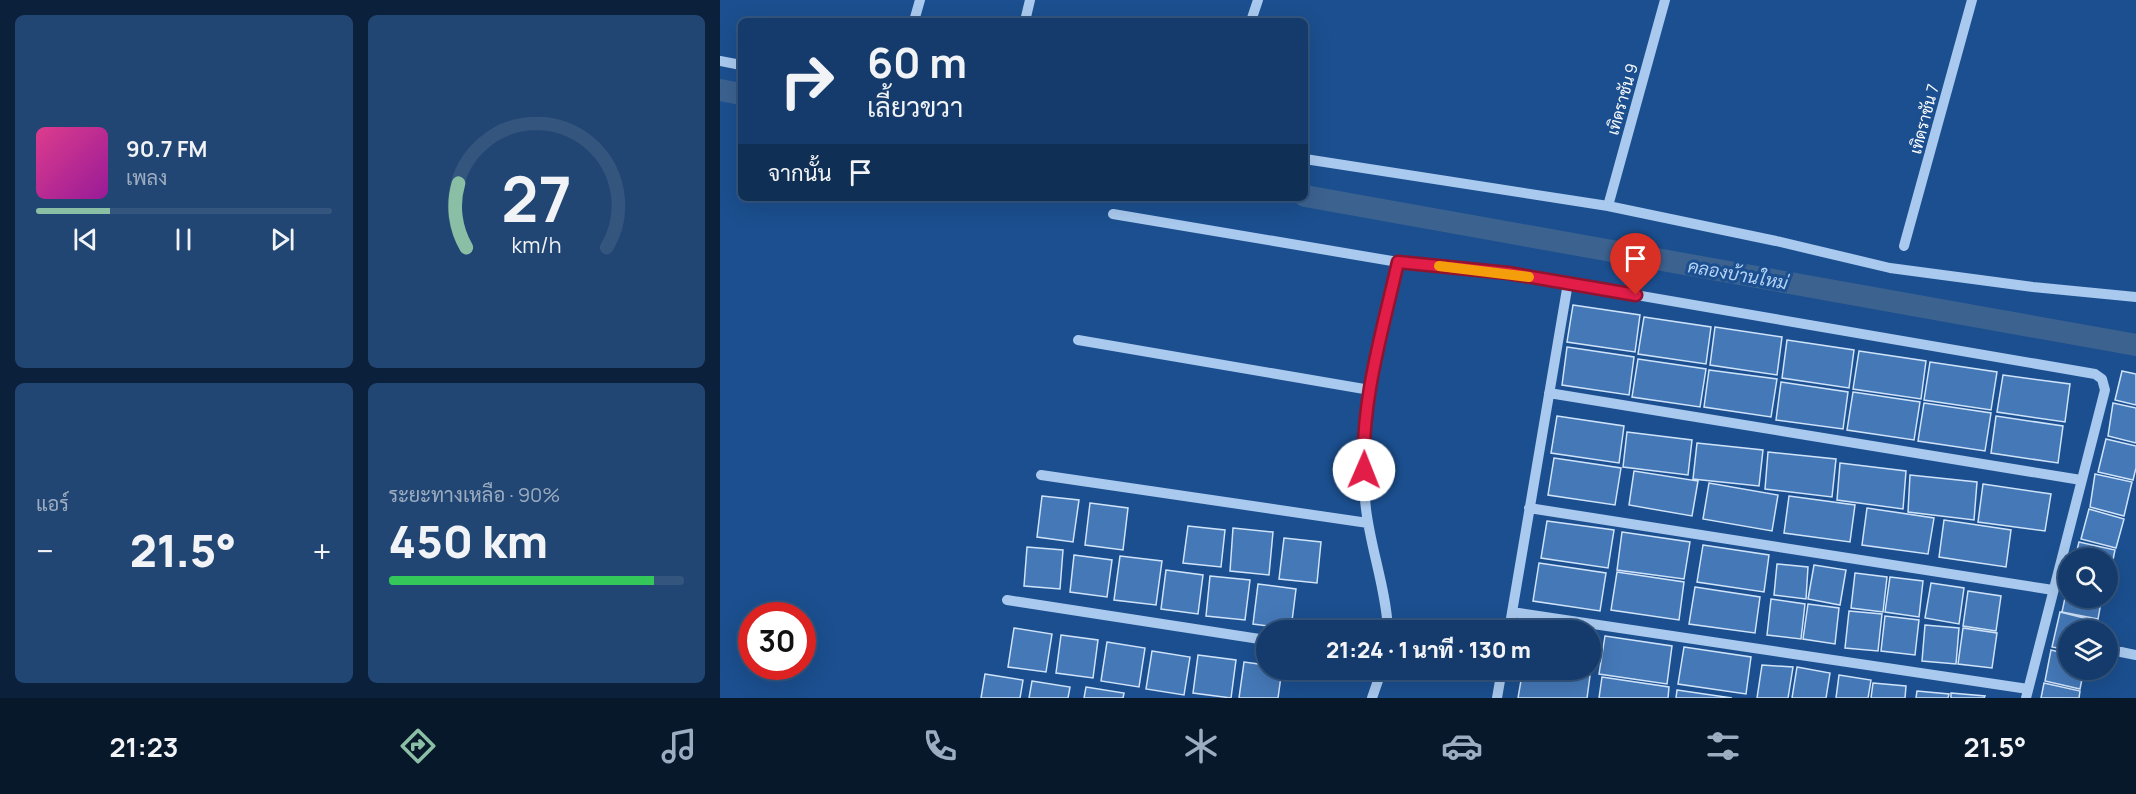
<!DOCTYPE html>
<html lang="th">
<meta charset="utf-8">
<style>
:root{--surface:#143b6b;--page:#214673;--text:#f1f3f6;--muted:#9dadc1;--line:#33557e;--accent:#8abfa5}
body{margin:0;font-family:Manrope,Sarabun,sans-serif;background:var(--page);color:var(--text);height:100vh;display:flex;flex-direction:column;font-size:22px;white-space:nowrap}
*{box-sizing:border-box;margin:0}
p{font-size:20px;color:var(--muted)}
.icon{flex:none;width:33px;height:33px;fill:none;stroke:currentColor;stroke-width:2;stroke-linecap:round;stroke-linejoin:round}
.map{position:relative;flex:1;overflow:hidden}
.details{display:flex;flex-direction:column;gap:15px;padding:15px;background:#0b203b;width:720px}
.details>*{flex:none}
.hud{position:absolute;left:18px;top:18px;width:570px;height:183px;border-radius:9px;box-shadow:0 6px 24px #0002,0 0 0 2px var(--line);background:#143b6b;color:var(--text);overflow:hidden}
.controls{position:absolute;left:1338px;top:548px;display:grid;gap:12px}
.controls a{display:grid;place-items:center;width:60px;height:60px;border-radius:50%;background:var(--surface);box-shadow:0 6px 24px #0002,0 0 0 2px var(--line);font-size:30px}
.speed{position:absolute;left:18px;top:602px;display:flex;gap:12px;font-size:30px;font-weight:700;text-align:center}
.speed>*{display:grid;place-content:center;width:78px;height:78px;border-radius:50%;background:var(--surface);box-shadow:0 6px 24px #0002,0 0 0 2px var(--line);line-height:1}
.speed .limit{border:9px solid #d22;background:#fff;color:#111}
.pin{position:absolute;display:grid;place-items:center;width:51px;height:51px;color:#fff;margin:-62px -26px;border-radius:50% 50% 50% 0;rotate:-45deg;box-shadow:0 0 6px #0007}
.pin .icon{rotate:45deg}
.me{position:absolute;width:66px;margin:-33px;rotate:1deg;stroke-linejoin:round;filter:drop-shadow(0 0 4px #0008)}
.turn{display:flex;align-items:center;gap:21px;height:126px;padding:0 30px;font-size:27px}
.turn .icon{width:78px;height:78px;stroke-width:2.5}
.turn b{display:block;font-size:42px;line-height:51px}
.then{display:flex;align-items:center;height:57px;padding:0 30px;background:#0003;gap:12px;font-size:22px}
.big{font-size:45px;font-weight:800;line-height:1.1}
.details .card{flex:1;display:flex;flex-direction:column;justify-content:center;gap:9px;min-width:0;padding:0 21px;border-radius:9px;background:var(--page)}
.details .dial{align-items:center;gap:0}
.dial svg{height:156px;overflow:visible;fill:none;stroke:var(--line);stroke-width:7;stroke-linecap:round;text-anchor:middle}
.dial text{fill:var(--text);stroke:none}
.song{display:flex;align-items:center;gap:18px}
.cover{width:72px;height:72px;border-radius:9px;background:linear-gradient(135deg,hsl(330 70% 55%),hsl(300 70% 35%))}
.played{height:6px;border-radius:3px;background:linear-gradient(90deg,var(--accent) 25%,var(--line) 25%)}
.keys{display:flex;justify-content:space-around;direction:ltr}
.heat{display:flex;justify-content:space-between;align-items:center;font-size:33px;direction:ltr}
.charge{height:9px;border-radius:4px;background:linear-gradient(90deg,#34c759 90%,var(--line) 0)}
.details .tiles{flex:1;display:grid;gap:15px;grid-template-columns:repeat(2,1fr)}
.trip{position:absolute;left:536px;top:620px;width:345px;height:60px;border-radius:30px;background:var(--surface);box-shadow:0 6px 24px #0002,0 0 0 2px var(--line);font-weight:800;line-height:60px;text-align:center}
.tab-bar{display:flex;height:96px;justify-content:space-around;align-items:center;background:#08182b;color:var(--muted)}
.tab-bar .icon{width:42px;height:42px}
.tab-bar .current{color:var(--accent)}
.tab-bar b{font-size:27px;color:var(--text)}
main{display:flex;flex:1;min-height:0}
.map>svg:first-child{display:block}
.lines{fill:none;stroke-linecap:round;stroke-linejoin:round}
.canal{stroke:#3c6290;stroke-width:22}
.building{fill:#4478b7;stroke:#cfe3fa;stroke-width:1.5}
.minor{stroke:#a9c9ee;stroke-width:10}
.route-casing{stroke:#92132f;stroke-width:15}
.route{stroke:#e11d48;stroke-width:10}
.slow{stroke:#f59e0b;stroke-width:10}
.labels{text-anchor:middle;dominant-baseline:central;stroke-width:6;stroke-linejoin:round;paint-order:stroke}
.street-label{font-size:16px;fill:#fff;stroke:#1b4f8f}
.water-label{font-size:18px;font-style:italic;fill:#b5d3f5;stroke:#1b4f8f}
</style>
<main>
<section class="details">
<div class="tiles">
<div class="card">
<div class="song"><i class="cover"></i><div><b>90.7 FM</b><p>เพลง</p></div></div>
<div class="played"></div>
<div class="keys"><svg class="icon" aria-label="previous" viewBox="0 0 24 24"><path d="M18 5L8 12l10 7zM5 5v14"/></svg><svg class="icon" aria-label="pause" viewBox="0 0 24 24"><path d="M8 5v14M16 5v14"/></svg><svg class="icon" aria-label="next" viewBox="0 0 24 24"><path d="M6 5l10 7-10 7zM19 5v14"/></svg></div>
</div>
<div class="card dial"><svg viewBox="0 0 100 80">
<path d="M14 69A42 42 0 1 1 86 69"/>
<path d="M14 69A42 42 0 0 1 10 36" stroke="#8abfa5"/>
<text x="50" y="56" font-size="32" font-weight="700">27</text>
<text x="50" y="72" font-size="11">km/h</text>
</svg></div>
<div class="card"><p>แอร์</p>
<div class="heat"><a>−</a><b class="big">21.5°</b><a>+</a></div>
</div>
<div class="card"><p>ระยะทางเหลือ · 90%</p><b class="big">450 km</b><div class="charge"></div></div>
</div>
</section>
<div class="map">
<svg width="1416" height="698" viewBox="0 0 1416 698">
<rect width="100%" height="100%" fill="#1b4f8f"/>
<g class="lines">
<path class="canal" d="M0,90L21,94
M585,196L1416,345"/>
</g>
<path class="building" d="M853,305L920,315L915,352L847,342Z
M924,317L991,327L986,364L918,354Z
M995,327L1062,337L1057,375L990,365Z
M1067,340L1134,350L1129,388L1062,378Z
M847,347L914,357L909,395L842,385Z
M1139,351L1206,361L1201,399L1133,389Z
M918,359L986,369L980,407L912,397Z
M1210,362L1277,372L1271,410L1204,400Z
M989,370L1057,379L1051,417L984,407Z
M1402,371L1416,374V405L1395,400Z
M1283,375L1350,384L1345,422L1277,412Z
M1061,382L1128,392L1123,429L1056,420Z
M1133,392L1200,402L1194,440L1127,430Z
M1204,403L1271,413L1265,451L1198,441Z
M1393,403L1416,408V443L1388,436Z
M837,416L904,426L899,463L831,453Z
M1276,416L1343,426L1338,463L1271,453Z
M907,432L972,440L968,475L903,467Z
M1386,439L1416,446V468L1413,480L1378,472Z
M977,443L1043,450L1039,486L973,479Z
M1048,452L1116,459L1112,497L1045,489Z
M834,458L901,468L895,505L828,495Z
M1120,463L1186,471L1183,509L1117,500Z
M914,471L978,481L972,516L909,505Z
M1375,474L1412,482L1404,516L1370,507Z
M1190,475L1257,482L1254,520L1188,512Z
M989,483L1058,495L1052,531L983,519Z
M1263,484L1331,494L1325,531L1258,522Z
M322,496L359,500L353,542L317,537Z
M1069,496L1135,505L1130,542L1064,533Z
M370,503L408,508L403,550L365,545Z
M1147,508L1214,518L1208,554L1142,545Z
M1369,509L1404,519L1396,548L1361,539Z
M1224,520L1291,530L1286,567L1219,557Z
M827,521L894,530L888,568L821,558Z
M468,526L505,530L501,567L463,563Z
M513,528L553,532L549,575L510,571Z
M902,532L970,542L964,579L897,570Z
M564,538L601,542L597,583L559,579Z
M1359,542L1395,550L1388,584V558H1355Z
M983,545L1049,555L1044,592L977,582Z
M307,547L343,550L340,589L304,586Z
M354,555L392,560L387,597L350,592Z
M400,556L442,561L436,605L394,600Z
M819,563L886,573L880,611L813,601Z
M1057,564L1088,567L1086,599L1054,595Z
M1094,565L1126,570L1120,605L1088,599Z
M446,570L483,575L478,614L441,609Z
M897,572L964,582L959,620L891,610Z
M1135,573L1167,577L1163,612L1131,608Z
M490,576L530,580L525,620L486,616Z
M1170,577L1203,581L1199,617L1165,612Z
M1211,583L1244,588L1239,624L1205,618Z
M538,584L576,589L571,629L533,624Z
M1348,584V597H1382L1378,619L1342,612Z
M975,587L1040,597L1035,633L969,624Z
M1248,591L1281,596L1276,631L1243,626Z
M1051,599L1085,604L1081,639L1047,635Z
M1088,604L1119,608L1115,644L1083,639Z
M1129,611L1162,614L1158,651L1125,648Z
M1340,612L1376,621L1374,630H1348V650L1332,647Z
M1165,616L1199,620L1195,655L1161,651Z
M1205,625L1239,628L1236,664L1202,661Z
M294,628L332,634L326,672L288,667Z
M1243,628L1277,633L1272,668L1238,664Z
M341,635L378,640L373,678L336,673Z
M870,636H876L870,674L837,669H870Z
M885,636L952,646L947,684L879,674Z
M387,642L425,648L419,687L381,681Z
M964,647L1031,657L1026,694L958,684Z
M1331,650L1348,654V669H1364L1360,689L1325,681Z
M432,651L470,657L464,695L426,689Z
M478,655L516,660L511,698L473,693Z
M524,662L546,665V669H562L558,698H519Z
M1042,665L1073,667L1068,698H1037Z
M1077,667L1110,673L1106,698H1072Z
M803,669H823L870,676L867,698H798Z
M265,674L303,680L300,698H261Z
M1119,675L1151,680L1148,698H1116Z
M882,677L949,687L948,698H879Z
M312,681L350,687L348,698H309Z
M1153,683L1186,686L1185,698H1151Z
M1324,683L1360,691L1359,698H1321Z
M366,687L404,693L403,698H364Z
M957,690L1012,698H956Z
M1197,691L1229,694L1228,698H1196Z
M1231,693L1265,696L1264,698H1231Z"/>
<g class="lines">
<path class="minor" d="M194,21L200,0
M305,21L310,0
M531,21L538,0
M0,61L21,65
M585,159L888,206L1056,241L1170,268L1313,287L1416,297
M888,206L945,0
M393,214L678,262L788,273L1375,374L1382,379L1385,390L1306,698
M1184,246L1252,0
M358,340L650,390
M829,393L1361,480
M321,475L648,523
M809,508L1333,590
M287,600L546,640
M792,612L1308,689
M668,630C666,589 651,550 646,509C635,426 660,342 678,262
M789,630L848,283
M1401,652L1416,655
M652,698L662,669
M777,698L782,669"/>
</g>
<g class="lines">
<g class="route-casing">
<path id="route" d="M644,470C641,400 663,329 678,262L788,273L916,295"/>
</g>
<use href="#route" class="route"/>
<path class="slow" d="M719,266L809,277"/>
</g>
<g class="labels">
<g class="street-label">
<text transform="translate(902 99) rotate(-74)">เทิดราชัน 9</text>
<text transform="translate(1204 119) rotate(-75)">เทิดราชัน 7</text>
</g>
<g class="water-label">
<text transform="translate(1018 274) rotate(10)">คลองบ้านใหม่</text>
</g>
</g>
</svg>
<div class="controls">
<a><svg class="icon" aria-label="search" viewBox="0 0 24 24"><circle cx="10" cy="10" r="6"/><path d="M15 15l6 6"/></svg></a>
<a><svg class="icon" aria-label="layers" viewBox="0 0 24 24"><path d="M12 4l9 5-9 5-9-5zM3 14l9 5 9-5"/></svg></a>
</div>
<div class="speed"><div class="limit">30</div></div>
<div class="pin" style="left:916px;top:295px;background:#d93025"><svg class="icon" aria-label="arrive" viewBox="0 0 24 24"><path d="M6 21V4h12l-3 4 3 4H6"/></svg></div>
<svg class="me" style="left:644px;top:470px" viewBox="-20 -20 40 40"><circle r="19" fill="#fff"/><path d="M0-13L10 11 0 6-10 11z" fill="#e11d48"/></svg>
<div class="trip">21:24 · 1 นาที · 130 m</div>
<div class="hud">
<div class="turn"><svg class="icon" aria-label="right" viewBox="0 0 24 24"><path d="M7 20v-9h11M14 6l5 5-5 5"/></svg><div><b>60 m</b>เลี้ยวขวา</div></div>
<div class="then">จากนั้น<svg class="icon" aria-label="arrive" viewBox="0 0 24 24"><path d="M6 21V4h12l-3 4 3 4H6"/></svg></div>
</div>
</div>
</main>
<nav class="tab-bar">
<b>21:23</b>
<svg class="icon current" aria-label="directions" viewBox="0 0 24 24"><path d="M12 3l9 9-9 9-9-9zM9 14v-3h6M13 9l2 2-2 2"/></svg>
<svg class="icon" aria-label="music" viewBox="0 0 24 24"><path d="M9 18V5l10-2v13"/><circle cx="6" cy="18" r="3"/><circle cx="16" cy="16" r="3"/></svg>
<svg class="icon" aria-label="phone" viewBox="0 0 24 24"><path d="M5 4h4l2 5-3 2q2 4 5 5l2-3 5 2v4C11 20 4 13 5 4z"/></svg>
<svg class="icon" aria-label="climate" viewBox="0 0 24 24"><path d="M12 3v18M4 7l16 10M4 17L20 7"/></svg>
<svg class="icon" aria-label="car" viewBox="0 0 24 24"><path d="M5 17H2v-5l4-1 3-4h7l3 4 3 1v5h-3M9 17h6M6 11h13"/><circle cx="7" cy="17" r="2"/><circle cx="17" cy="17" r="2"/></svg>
<svg class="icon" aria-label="filters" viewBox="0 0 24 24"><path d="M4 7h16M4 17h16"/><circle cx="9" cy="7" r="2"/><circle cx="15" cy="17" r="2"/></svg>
<b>21.5°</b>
</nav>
